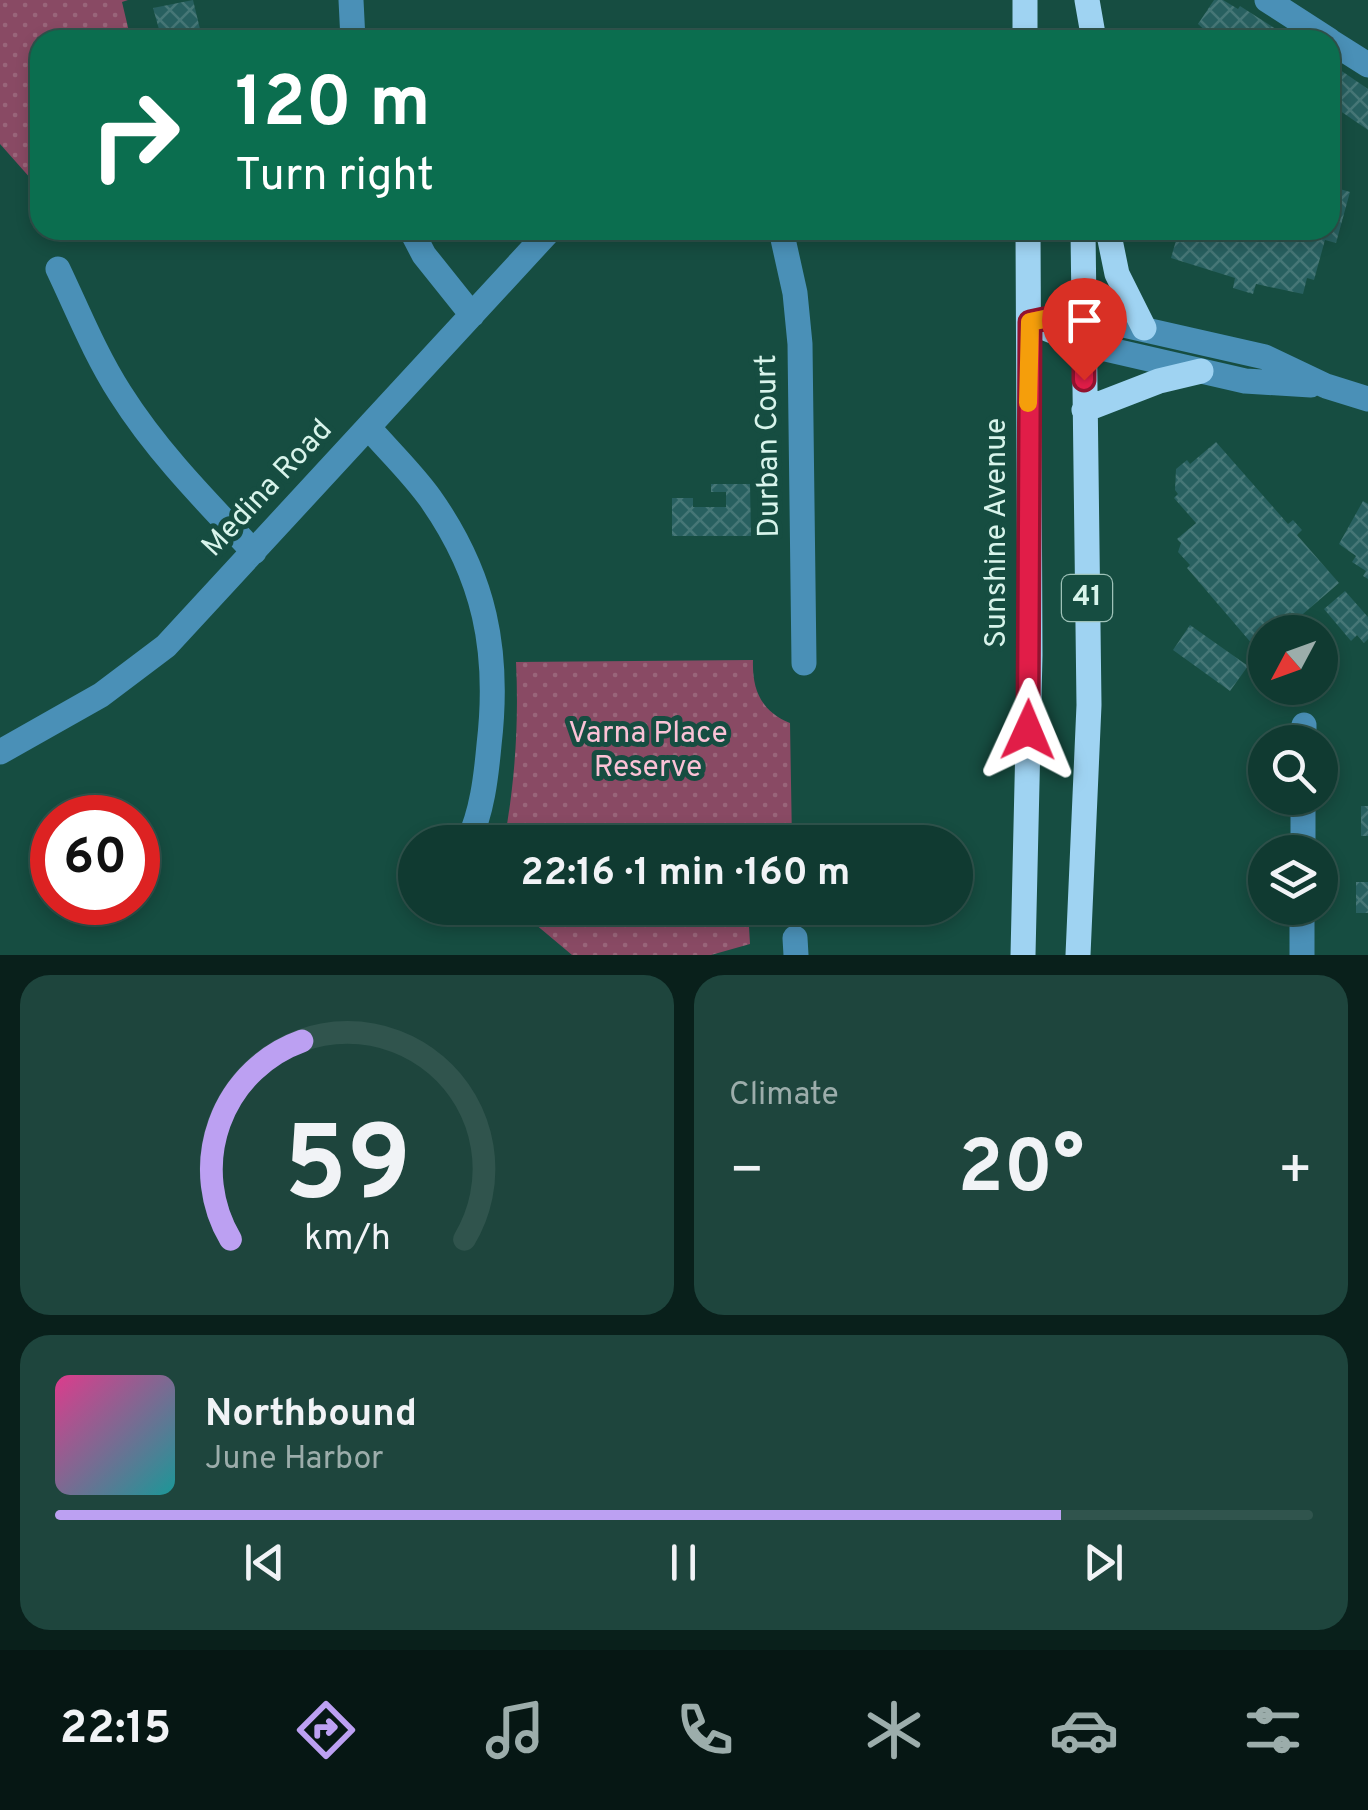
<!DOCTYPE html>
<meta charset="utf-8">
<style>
:root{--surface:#103a31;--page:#1e453d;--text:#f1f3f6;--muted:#9cadab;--line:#30544d;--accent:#bca0f2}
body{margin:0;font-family:Overpass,sans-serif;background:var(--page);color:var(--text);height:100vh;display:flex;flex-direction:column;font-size:38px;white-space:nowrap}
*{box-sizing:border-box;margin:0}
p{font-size:32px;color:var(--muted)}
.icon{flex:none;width:55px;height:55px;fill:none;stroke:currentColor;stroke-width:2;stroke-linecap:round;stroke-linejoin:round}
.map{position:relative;height:955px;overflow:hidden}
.panel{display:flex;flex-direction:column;gap:20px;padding:20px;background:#09201b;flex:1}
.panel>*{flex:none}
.hud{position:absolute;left:30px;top:30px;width:1310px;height:210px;border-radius:30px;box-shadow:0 5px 15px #0003,0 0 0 2px var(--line);background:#0b6e4f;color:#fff;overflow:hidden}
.needle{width:65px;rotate:229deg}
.controls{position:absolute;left:1248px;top:615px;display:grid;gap:20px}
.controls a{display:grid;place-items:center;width:90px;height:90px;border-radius:50%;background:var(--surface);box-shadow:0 5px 15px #0003,0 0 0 2px var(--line);font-size:50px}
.speed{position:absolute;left:30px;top:795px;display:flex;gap:20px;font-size:50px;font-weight:700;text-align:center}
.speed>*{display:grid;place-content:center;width:130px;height:130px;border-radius:50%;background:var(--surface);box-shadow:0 5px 15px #0003,0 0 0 2px var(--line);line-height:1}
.speed .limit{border:15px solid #d22;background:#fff;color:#111}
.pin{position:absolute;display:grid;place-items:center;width:85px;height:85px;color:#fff;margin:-102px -42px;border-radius:50% 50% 50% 0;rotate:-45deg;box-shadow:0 0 10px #0007}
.pin .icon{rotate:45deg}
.me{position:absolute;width:110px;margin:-55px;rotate:1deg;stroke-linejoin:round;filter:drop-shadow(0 0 8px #0008)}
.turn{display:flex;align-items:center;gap:35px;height:210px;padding:0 40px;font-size:45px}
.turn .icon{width:130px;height:130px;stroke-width:2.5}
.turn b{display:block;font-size:70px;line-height:85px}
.big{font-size:75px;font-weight:700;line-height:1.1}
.panel .widget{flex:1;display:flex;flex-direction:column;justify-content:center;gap:15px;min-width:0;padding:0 35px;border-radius:30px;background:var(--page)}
.panel .dial{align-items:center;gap:0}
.dial svg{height:260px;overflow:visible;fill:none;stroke:var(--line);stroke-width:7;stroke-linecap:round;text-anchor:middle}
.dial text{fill:var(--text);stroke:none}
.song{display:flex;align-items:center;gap:30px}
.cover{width:120px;height:120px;border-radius:15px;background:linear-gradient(135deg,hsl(330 70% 55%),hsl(180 70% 35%))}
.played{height:10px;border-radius:5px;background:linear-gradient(90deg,var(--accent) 80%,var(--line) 80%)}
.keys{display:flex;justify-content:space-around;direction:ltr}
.heat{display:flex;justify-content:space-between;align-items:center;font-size:55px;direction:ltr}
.panel .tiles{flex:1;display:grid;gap:20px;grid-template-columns:1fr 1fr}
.widget:last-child{grid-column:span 2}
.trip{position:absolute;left:398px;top:825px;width:575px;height:100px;border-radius:50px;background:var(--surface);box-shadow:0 5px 15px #0003,0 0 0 2px var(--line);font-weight:700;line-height:100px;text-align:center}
.tab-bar{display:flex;height:160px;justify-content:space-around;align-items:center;background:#061714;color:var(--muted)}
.tab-bar .icon{width:70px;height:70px}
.tab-bar .active{color:var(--accent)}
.tab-bar b{font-size:45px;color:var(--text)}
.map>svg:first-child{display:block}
.grass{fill:url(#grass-dots)}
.building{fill:url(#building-cross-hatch)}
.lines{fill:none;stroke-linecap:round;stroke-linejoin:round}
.minor{stroke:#4a90b7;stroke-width:25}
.major{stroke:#9fd3f2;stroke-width:25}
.route-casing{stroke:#92132f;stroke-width:25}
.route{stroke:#e11d48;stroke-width:18}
.slow{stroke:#f59e0b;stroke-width:18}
.labels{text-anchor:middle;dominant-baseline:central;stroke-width:10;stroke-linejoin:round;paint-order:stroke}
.shield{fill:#164d41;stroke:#9ec2b8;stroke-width:2.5}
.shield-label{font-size:28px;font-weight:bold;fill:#d8f4eb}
.street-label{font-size:30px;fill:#d8f4eb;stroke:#164d41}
.park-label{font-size:30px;fill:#fbc2d6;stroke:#164d41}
</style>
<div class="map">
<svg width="1368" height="955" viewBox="0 0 1368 955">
<defs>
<pattern id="grass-dots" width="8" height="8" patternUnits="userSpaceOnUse" patternTransform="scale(2.5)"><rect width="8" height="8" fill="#894a64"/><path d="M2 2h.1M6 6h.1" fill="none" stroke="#99657a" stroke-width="1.8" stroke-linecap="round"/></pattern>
<pattern id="building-cross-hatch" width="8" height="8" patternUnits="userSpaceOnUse" patternTransform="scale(2.5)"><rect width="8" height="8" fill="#286060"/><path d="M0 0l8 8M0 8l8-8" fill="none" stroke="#467777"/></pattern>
</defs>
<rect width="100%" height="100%" fill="#164d41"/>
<path class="grass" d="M0,0H128L122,2L131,40H40V189L0,144Z
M753,660C752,690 761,711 790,723L792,842H504C515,782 519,723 516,662Z
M516,908H758L749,927L750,944L711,955H572Z"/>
<path class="building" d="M193,0L200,29L217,40H162L153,8Z
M1214,0H1223L1238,9L1240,6L1293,40H1227L1220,35L1216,40L1198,24Z
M1330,63L1368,89V130L1330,104Z
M1330,186L1350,192L1336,243L1325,240L1314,280L1307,278L1303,294L1256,284L1253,294L1233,288L1235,278L1171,258L1179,230H1330Z
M1216,442L1288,524L1293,520L1302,530L1297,535L1339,583L1282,632H1265V648L1259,652L1187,568L1190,565L1178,552L1181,543L1177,539L1196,523L1174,498L1178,494L1175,490L1176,469L1187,460L1190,464Z
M711,484H750L751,536H672V498H693V507H726V492H711Z
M1363,501L1368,504V579L1363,576L1366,571L1352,562L1356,556L1339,544Z
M1345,591L1368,617V639L1364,643L1357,635L1351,641L1324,609Z
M1190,625L1248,666L1230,691L1173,650Z
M1361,806H1368V836H1361Z
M1356,882H1368V913H1356Z"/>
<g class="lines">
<path class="minor" d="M351,0L353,40
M1267,0L1329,40
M1330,41L1368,65
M411,230L424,255L472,315
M781,230L795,293L800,344L804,663
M58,269C78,311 95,354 120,393C158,453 206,501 254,552
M1084,316L1265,357L1326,386L1368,399
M1084,344L1245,381L1311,385
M369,428C389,451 412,473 430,498C485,576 500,651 489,745C486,778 482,812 468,842
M1304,742V725
M0,752L101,695L166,646L550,230
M1303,852V798
M795,938L796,955
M1302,955V908"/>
<path class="major" d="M1025,0V40
M1087,0L1094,40
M1108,230L1117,274L1144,328
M1030,322L1084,344
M1084,410L1159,381L1201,371
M1023,955L1030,655L1028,230
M1078,955L1089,705L1083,230"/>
</g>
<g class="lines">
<g class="route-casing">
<path id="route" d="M1028,730L1030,322L1058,316H1084V380"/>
</g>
<use href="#route" class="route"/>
<path class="slow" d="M1028,403L1030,322L1054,317"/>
</g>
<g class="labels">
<rect class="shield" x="1062" y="575" width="50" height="46" rx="8"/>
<g class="shield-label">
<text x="1087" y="598">41</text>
</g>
<g class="street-label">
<text transform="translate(769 446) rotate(-91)">Durban Court</text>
<text transform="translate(268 489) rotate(-47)">Medina Road</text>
<text transform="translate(997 533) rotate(-90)">Sunshine Avenue</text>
</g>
<g class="park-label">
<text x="648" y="734">Varna Place<tspan x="648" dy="34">Reserve</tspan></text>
</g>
</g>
</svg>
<div class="controls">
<a><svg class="needle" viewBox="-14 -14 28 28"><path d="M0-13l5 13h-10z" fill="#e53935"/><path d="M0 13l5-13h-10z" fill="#9cadab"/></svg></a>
<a><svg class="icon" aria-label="search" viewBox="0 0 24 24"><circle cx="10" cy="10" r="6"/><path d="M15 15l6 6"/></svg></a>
<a><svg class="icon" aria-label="layers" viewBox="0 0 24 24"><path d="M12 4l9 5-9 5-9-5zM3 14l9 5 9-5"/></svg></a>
</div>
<div class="speed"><div class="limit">60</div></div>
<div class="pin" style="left:1084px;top:380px;background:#d93025"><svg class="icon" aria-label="arrive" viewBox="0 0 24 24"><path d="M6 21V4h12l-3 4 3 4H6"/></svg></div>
<svg class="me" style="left:1028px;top:730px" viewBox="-20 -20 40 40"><path d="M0-17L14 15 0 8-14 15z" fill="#e11d48" stroke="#fff" stroke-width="4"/></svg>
<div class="trip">22:16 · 1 min · 160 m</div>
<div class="hud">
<div class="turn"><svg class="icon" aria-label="right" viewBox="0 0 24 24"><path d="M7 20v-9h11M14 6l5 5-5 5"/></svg><div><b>120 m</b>Turn right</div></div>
</div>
</div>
<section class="panel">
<div class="tiles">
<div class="widget dial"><svg viewBox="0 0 100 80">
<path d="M14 69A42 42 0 1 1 86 69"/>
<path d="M14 69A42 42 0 0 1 36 8" stroke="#bca0f2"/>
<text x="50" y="56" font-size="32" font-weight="700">59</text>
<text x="50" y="72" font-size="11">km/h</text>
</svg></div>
<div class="widget"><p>Climate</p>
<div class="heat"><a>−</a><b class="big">20°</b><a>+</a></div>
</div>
<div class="widget">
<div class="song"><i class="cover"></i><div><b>Northbound</b><p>June Harbor</p></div></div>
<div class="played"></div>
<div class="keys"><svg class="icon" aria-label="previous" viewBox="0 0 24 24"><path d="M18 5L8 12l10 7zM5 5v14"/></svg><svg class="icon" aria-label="pause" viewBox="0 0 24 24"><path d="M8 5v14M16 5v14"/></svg><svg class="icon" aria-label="next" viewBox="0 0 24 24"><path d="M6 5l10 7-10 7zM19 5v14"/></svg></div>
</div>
</div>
</section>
<nav class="tab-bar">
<b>22:15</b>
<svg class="icon active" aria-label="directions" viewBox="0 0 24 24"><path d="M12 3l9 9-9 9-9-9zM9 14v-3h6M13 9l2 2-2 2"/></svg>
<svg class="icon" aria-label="music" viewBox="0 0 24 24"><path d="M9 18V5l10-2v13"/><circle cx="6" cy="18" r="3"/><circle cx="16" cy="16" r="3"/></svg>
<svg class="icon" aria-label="phone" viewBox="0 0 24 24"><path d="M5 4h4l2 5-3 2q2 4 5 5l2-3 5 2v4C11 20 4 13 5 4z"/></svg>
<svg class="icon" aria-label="climate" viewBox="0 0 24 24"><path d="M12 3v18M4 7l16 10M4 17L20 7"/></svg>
<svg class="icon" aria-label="car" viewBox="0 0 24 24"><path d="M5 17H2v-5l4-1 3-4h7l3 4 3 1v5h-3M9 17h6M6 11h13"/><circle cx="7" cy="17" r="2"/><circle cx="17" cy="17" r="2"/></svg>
<svg class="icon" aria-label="filters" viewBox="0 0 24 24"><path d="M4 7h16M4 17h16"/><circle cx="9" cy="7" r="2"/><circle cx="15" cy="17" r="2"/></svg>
</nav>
